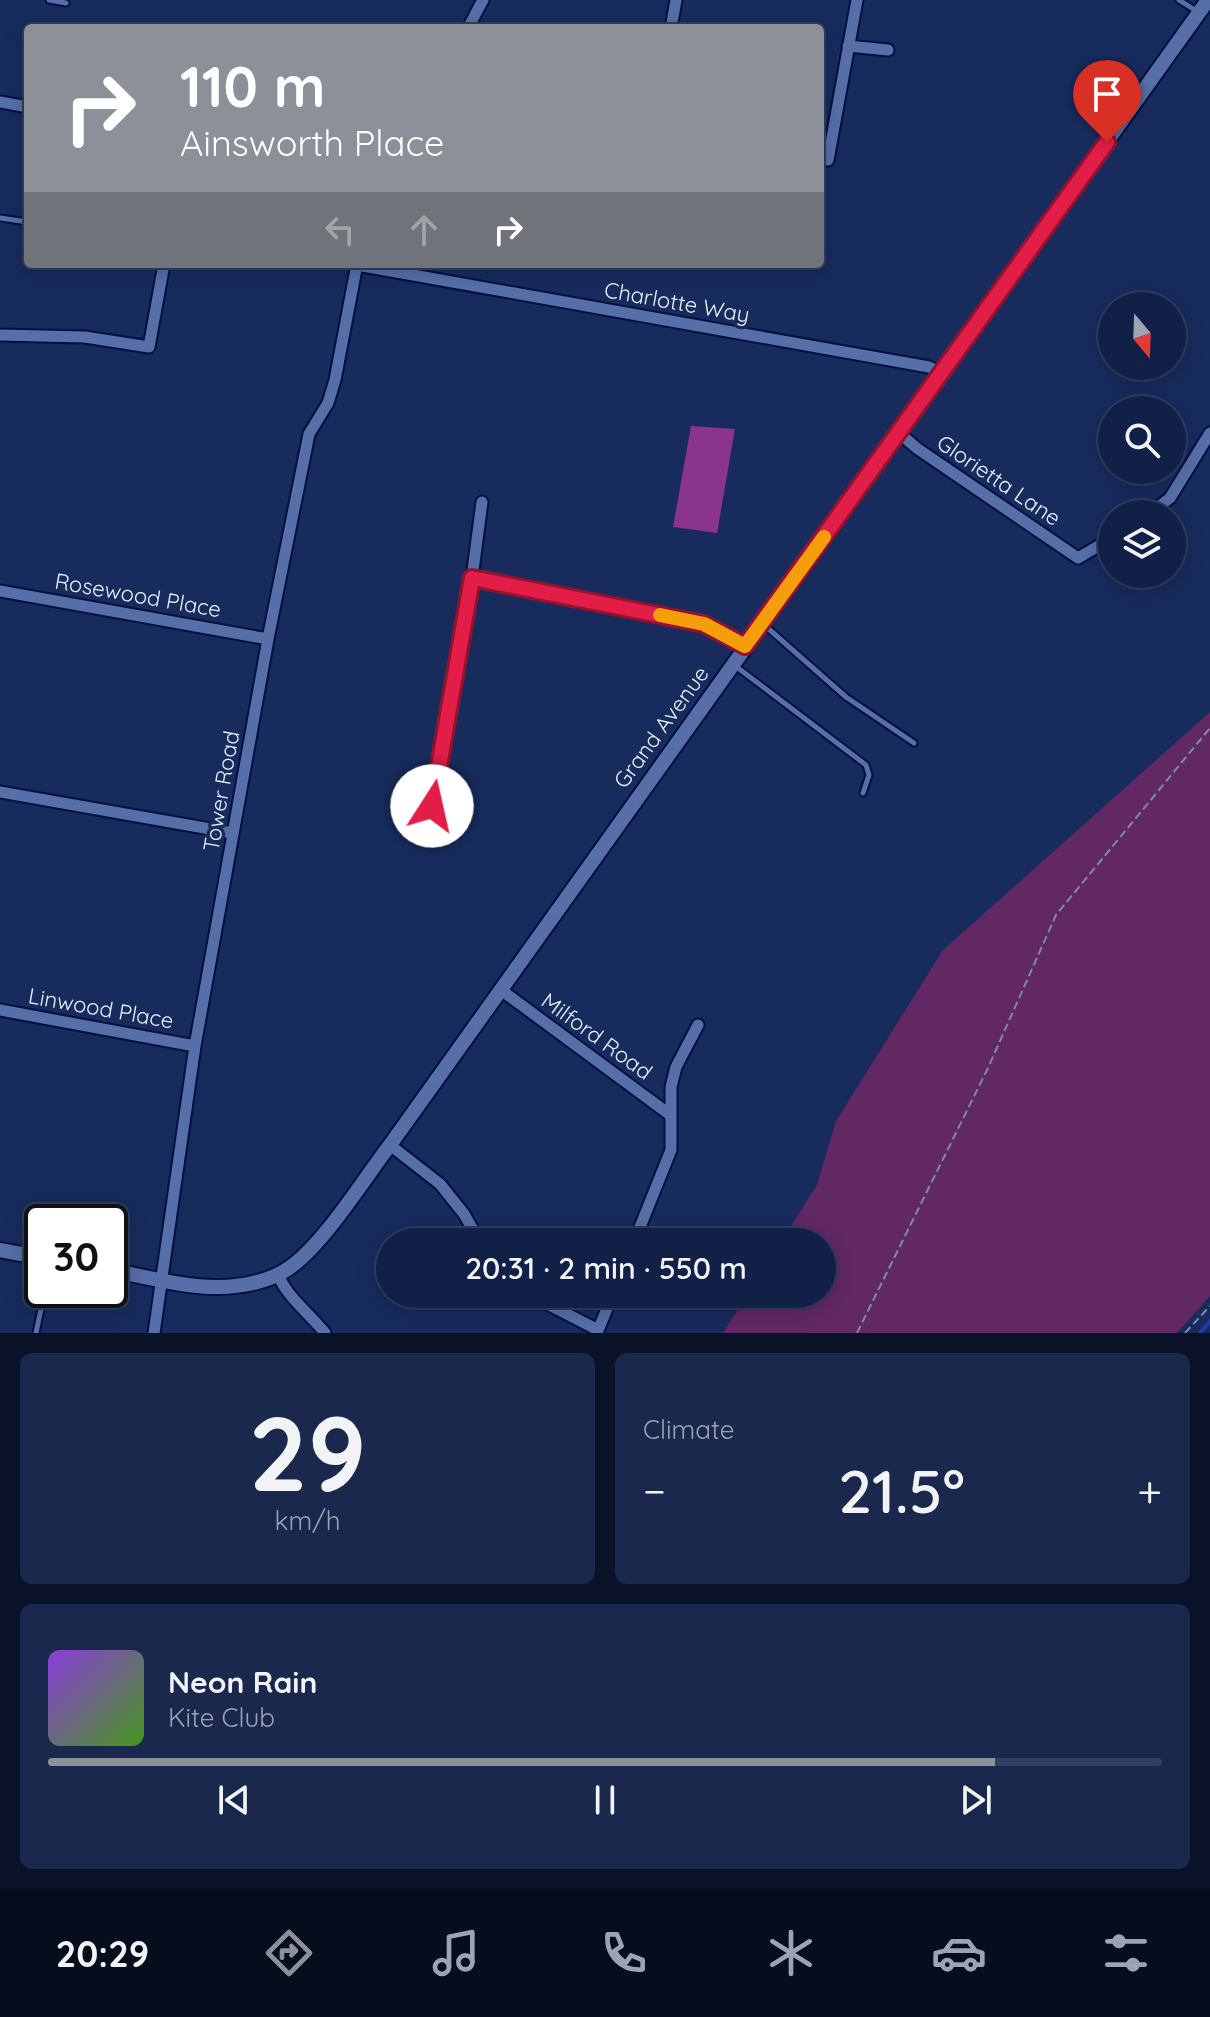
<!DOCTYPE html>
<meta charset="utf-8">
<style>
:root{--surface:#112046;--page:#1a284d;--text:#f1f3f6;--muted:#9ca3b3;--line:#303e5f;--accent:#8c9099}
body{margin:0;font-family:Quicksand,sans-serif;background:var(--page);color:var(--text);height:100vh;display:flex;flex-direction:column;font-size:30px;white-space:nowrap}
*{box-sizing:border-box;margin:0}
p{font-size:26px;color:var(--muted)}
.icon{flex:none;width:44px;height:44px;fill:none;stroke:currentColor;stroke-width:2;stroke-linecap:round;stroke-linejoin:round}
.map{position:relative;height:1333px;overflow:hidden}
.sheet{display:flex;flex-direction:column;gap:20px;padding:20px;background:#091226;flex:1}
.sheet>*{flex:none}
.top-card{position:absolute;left:24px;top:24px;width:800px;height:244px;border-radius:8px;box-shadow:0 4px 20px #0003,0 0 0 2px var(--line);background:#8c9099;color:#fff;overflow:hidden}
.needle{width:52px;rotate:161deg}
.tools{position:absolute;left:1098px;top:292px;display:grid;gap:16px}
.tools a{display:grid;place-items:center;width:88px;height:88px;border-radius:50%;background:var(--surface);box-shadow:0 4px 20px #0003,0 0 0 2px var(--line);font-size:40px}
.speed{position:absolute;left:24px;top:1204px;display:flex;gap:16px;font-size:40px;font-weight:700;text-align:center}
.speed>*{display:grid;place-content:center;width:104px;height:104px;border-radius:50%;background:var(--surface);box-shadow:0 4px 20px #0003,0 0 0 2px var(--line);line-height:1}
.speed .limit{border:4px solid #111;border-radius:12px;background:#fff;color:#111}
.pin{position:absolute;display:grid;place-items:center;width:68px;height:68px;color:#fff;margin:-82px -34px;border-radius:50% 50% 50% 0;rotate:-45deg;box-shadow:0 0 8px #0007}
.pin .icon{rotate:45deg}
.me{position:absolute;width:88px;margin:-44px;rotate:10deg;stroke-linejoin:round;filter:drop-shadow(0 0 6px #0008)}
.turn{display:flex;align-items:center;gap:28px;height:168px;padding:0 24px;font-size:36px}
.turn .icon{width:104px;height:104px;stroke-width:2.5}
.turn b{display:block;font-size:56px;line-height:68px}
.lanes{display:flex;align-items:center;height:76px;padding:0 24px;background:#0003;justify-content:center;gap:40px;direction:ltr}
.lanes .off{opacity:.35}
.big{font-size:60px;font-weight:600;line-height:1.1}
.sheet .card{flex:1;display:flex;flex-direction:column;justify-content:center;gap:12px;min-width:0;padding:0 28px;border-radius:12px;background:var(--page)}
.sheet .dial{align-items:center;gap:0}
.dial b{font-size:104px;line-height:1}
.song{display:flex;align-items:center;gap:24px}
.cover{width:96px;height:96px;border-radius:12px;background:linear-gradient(135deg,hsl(270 70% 55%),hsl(100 70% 35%))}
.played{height:8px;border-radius:4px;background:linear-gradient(90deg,var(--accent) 85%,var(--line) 85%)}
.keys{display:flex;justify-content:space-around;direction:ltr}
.heat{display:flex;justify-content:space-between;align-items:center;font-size:44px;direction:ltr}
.sheet .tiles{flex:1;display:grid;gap:20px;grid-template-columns:1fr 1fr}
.card:last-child{grid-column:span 2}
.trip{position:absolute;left:376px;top:1228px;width:460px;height:80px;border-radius:40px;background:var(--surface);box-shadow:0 4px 20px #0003,0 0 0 2px var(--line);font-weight:600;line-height:80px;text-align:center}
.tabs{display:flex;height:128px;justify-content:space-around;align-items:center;background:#070d1c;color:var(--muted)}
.tabs .icon{width:56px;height:56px}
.tabs .active{color:var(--accent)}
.tabs b{font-size:36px;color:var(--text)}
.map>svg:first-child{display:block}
.green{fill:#612864}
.forest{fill:#8a338f}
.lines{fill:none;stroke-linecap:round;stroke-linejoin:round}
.stream{stroke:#1d3ea1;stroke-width:4}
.service-casing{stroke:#031041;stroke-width:9}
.minor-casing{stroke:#031041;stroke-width:15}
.tertiary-casing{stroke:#031041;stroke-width:18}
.path{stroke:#7d8bab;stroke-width:2;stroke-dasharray:8 4;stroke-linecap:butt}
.service{stroke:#566fa8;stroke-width:5}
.minor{stroke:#566fa8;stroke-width:11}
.tertiary{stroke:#566fa8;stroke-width:14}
.route-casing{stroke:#92132f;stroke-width:20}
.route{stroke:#e11d48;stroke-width:14}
.slow{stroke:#f59e0b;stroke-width:14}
.labels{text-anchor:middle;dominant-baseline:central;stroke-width:7;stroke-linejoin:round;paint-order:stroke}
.street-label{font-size:22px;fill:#e9f0fd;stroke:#172b5d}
</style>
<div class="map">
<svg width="1210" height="1333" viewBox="0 0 1210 1333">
<rect width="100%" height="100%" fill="#172b5d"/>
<path class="green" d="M1210,712V1296L1177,1333H723L748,1294H822V1242H781L817,1185L836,1121L943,950Z"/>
<path class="forest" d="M691,426L735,429L717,533L673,527Z"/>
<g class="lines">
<path class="stream" d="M1200,1333L1210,1321"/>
<g class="service-casing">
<path id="service" d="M49,0L66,3
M1179,0L1198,12
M0,218L28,222
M763,624L846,697L914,743
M734,665L866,765L869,775L863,793
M36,1333L45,1290"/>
</g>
<g class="minor-casing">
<path id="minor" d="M468,28L483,0
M671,28L676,0
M848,46L888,50
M0,102L28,107
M828,160L857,0
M357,265L929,367L942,373
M0,335L85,337L149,347L164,264
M899,433L918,449L1078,558L1112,538
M1149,514L1170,498L1210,433
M472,578L704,624L745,646
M0,591L268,639
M0,792L233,833
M432,806L472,578L482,502
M501,990L669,1114
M0,1010L195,1046
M390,1145L440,1184L464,1214L480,1242
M634,1242L671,1150V1087L676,1067L698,1025
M278,1275C288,1298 309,1313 325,1333
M528,1294L598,1330
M154,1333L195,1046L268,639L309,434L328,403L335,380L357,264
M597,1333L613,1294"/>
</g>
<g class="tertiary-casing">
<path id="tertiary" d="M0,1250L42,1258
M110,1270C143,1276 187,1288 219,1287C242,1287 271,1281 289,1268C324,1244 363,1180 390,1145L1208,0"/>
</g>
<path class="path" d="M857,1333L988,1068L1056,915L1210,728
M1185,1333L1210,1306"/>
<use href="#service" class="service"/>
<use href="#minor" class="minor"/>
<use href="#tertiary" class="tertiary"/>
</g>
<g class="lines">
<g class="route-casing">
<path id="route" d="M432,806L472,578L704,624L745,646L1107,142"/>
</g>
<use href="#route" class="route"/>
<path class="slow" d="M660,615L704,624L745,646L824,537"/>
</g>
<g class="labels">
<g class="street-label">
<text transform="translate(677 302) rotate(10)">Charlotte Way</text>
<text transform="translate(999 480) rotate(34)">Glorietta Lane</text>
<text transform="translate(138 595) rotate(10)">Rosewood Place</text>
<text transform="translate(661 727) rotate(-54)">Grand Avenue</text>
<text transform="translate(221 791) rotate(-80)">Tower Road</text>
<text transform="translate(101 1008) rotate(10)">Linwood Place</text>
<text transform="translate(597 1036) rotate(36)">Milford Road</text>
</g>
</g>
</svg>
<div class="tools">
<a><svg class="needle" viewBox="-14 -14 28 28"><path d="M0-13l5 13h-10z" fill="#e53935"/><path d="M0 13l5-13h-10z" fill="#9ca3b3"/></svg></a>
<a><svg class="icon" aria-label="search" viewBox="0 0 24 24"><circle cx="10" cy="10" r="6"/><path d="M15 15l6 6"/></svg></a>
<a><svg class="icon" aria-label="layers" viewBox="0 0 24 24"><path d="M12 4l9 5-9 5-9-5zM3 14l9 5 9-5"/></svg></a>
</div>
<div class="speed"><div class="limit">30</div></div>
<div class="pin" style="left:1107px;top:142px;background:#d93025"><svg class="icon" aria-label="arrive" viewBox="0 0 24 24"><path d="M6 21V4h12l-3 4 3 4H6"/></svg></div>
<svg class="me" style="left:432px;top:806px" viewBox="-20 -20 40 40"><circle r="19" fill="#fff"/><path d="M0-13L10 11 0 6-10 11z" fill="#e11d48"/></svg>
<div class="trip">20:31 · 2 min · 550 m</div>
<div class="top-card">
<div class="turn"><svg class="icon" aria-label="right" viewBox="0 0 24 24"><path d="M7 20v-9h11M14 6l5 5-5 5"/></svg><div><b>110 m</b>Ainsworth Place</div></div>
<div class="lanes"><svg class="icon off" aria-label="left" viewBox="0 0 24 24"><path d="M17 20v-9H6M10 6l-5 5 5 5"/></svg><svg class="icon off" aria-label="ahead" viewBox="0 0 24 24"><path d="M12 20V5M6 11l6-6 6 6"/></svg><svg class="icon" aria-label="right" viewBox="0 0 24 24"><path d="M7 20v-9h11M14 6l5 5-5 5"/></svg></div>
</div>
</div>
<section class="sheet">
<div class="tiles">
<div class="card dial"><b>29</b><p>km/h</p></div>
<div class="card"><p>Climate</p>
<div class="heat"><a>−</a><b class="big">21.5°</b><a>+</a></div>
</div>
<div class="card">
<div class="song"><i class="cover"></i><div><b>Neon Rain</b><p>Kite Club</p></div></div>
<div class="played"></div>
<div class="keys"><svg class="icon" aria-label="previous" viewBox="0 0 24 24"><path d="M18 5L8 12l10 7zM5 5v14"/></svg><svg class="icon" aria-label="pause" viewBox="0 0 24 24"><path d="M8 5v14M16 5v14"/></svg><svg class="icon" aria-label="next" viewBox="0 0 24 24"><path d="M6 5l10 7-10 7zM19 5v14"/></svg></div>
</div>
</div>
</section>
<nav class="tabs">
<b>20:29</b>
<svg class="icon active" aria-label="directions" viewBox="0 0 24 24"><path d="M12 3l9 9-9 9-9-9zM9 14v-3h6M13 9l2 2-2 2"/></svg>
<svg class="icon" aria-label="music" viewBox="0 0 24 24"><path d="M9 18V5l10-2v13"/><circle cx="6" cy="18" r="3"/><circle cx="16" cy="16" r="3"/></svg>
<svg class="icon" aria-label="phone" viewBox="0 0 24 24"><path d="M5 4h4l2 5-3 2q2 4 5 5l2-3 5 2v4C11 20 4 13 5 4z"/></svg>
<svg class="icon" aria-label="climate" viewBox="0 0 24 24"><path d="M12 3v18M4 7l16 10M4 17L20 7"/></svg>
<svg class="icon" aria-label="car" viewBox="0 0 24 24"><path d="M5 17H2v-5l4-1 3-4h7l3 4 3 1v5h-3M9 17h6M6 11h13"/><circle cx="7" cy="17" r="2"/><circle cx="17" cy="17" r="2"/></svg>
<svg class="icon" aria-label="filters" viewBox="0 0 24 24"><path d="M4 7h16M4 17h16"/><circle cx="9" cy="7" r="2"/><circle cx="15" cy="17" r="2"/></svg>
</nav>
